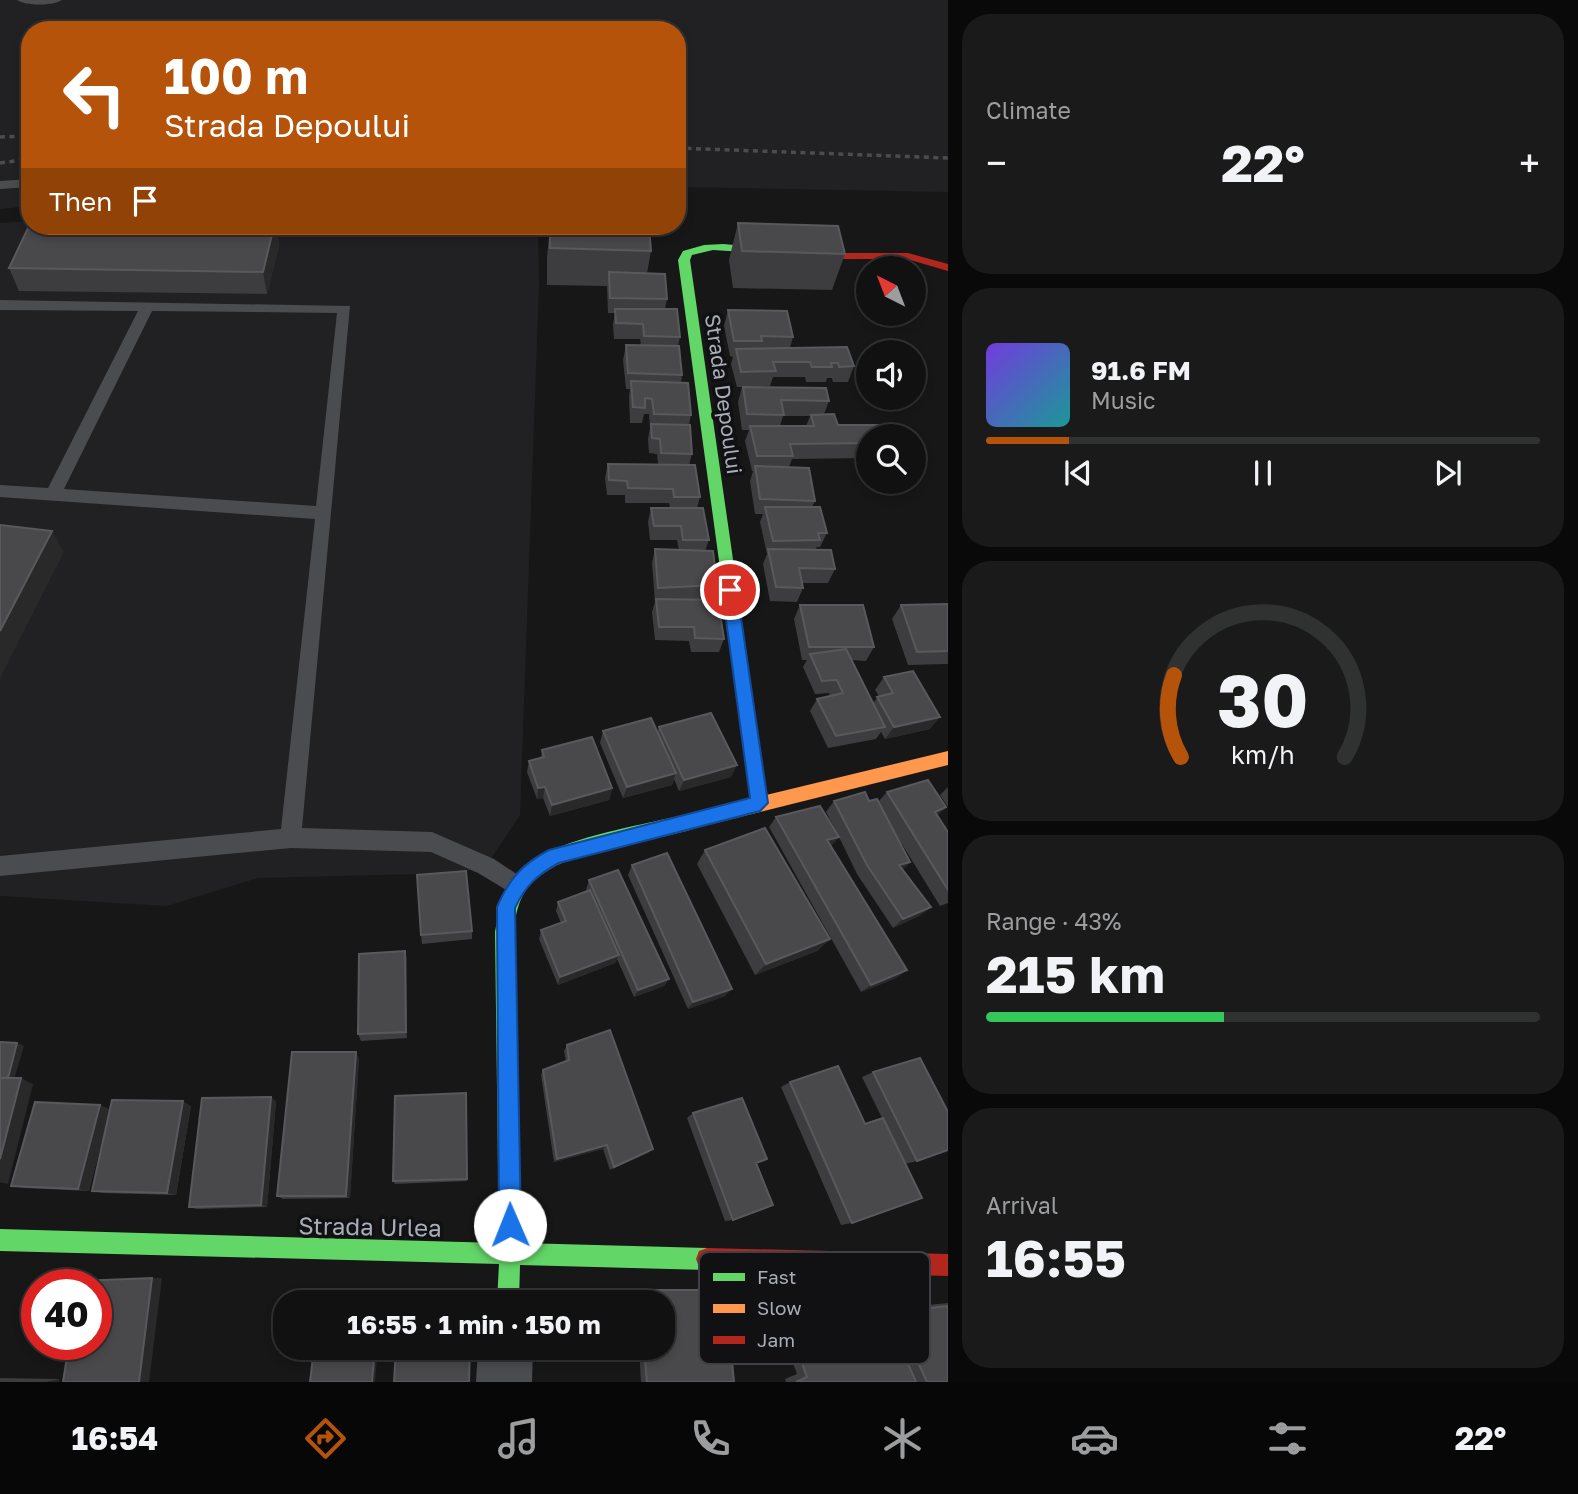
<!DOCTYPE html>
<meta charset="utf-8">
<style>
:root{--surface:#111;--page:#1a1a1a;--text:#f1f3f6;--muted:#9c9d9f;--line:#303131;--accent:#b45309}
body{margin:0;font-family:"Golos Text",sans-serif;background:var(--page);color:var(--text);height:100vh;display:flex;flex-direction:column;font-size:26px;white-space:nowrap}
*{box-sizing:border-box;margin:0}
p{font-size:23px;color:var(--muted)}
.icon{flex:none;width:38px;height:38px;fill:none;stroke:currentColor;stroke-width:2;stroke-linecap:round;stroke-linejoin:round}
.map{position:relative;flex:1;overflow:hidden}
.drawer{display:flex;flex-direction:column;gap:14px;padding:14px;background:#090909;width:630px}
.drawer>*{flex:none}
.hud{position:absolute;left:21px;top:21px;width:665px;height:214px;border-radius:28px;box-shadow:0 4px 10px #0003,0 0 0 2px var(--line);background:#b45309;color:#fff;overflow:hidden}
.needle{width:46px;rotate:318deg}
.buttons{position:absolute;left:856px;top:256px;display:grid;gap:14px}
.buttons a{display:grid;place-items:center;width:70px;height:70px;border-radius:50%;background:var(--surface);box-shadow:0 4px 10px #0003,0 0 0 2px var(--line);font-size:35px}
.speed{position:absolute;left:21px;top:1269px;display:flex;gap:14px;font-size:35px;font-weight:700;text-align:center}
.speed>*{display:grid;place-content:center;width:91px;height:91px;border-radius:50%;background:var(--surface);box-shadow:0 4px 10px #0003,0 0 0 2px var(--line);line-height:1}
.speed .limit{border:10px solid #d22;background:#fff;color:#111}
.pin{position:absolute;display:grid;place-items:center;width:60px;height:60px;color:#fff;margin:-30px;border:4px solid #fff;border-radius:50%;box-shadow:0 2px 7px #0007}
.me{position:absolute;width:77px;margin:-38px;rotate:359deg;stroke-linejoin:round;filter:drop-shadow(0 0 5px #0008)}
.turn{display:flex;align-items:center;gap:24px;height:147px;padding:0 28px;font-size:32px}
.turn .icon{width:91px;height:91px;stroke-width:2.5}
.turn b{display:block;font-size:49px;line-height:60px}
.then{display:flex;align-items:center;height:66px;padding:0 28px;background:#0003;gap:14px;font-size:26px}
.big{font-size:52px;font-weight:700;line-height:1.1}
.drawer .widget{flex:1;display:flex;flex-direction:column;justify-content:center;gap:10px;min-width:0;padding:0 24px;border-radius:28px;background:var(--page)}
.drawer .dial{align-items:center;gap:0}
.dial svg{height:182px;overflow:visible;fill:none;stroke:var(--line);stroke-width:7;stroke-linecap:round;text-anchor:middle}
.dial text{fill:var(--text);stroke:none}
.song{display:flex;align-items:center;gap:21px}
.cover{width:84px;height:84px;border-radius:10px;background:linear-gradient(135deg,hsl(260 70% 55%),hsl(180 70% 35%))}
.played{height:7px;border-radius:4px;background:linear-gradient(90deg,var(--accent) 15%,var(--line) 15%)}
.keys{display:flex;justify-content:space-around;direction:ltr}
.heat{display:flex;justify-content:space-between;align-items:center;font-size:38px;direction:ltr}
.charge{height:10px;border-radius:5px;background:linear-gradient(90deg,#34c759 43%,var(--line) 0)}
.trip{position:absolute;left:273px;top:1290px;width:402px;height:70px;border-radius:28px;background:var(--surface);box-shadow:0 4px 10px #0003,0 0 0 2px var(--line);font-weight:700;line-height:70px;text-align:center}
.menu{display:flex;height:112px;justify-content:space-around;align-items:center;background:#070707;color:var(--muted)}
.menu .icon{width:49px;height:49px}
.menu .on{color:var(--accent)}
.menu b{font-size:32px;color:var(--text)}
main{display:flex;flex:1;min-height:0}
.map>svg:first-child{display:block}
.built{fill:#212123}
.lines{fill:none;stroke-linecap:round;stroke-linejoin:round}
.lane{fill:#4b4c50;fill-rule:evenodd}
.street{fill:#4b4c50;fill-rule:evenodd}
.fast{fill:#63d668;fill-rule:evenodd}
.slow{fill:#ff974d;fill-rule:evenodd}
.jam{fill:#b3261e;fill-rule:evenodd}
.rail{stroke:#4b4c4f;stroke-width:3.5;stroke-dasharray:5 4.5;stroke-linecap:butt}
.wall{fill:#3d3d3f;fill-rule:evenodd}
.shaded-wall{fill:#29292a}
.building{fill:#49494c;stroke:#58595d;stroke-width:2}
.route{fill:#1a73e8;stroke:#114b97;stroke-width:2}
.labels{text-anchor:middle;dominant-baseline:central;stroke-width:7;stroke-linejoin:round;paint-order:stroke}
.street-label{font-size:21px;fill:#a8adb8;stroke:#111113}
.near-street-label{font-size:24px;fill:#a8adb8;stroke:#111113}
.key{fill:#111113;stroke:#3e4045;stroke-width:2}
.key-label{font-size:19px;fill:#a8adb8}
</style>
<main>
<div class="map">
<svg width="948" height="1382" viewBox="0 0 948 1382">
<rect width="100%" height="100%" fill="#171717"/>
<path class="built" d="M0,0H948V192L677,187V30H30V206L0,209Z
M30,221V226H538L539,284L520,815L486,866L460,873L258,878L167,906L0,896V223Z"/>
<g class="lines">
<path class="lane" d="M17,0H62C53,6 26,6 17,0Z
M30,179V187L0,189V181Z
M0,300L350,306L302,828L432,832L494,859L524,879L527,886L524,893L516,896L478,873L431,852L291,848L0,876V856L281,829L315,519L0,497V485L48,488L138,311L0,310ZM152,311L337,313L316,506L64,489Z"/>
<path class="street" d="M478,1348H533L532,1382H476Z"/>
<path class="fast" d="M723,244L759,247L765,250L759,253L713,250L692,255L690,260L768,803L766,808L760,811L754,808L752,803L678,260L683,251L704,245Z
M696,812L702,814L705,820L702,826C651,845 552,845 523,895C517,906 515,920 513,932L521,1243L707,1248L715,1251L718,1259L715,1267L707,1270L520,1265L519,1302H497L499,1264L0,1251V1229L499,1243L495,932C499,911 504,889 518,872C548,838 651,824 696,812Z"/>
<path class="slow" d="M948,751V765L696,828L690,826L687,820L690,814L696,812Z"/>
<path class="jam" d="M759,247L817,253H908L948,264V271L907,259H817L755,252L753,250Z
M707,1248L948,1254V1276L707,1270L699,1267L696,1259L699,1251Z"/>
<path class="rail" d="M0,137L30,136
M677,148L948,158
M0,163L30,159"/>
</g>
<path class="wall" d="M738,223L845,254L832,290L733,288L729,260Z
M30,226H275L279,245L267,294L19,291L9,268Z
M550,226L651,251L647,273L667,299L665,309L680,337L678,346L682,375L681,383L691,415L689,425L692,454L689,465L700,497L697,508L709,540L705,551L717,585L712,599L724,639L719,652H691L689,641L655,640L652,612L655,602L652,563L655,549L679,550L677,540H650L648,522L651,508H670L669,503H625V495H607L605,478L608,464H658L657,454L649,453L648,439L650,428L649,414H644L642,423H630L629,397L630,389H626L623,360L626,345H641L640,339H614L613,324L615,313H608L607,286L547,285V257Z
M728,310L793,337L790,348L854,366L848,382H833L832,378H827L826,382H806L805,377H773L770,386L749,387L829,401L824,414L838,425L868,436V458L792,459L789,467L815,501L812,507L827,533L820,547H817L815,550L835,569L828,583H802L803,588L797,602L770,601L763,564L767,554L760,522L763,514H755L750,481L753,471H752L745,441L749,430H742L738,402L742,387H737L731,364L733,357L730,356L724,326ZM783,416H810L806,426H780Z
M948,604V664L908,665L892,619L901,605Z
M800,605L874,647L866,661L852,660L873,703L879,696L875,690L884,677L930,729L885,739L881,732L876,739L828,748L810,711L817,699L830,696L829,693L815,694L803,667L807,660H802L794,619Z
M659,727L731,777L679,791L674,779L672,785L623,798L600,743L603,731L657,732Z
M542,750L612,788L609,800L550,816L543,798L537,799L527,772L529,761L541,758Z
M948,787V807L940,795Z
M887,792L937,816L948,832V903L940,906L889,823L910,862L903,869L931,907L919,916L893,928L857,874L839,837L831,846L907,970L896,978L861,992L769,827L776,817L838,835L826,812L834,801H869L878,802Z
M705,850L830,939L817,951L755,975L697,864Z
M632,865L725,996L688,1009L628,875Z
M589,880L669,979L664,986L634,997L617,959L615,963L558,985L539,939L541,930L561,923L556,911L558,902L587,892L586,890Z
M472,931V939L422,944L421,935Z
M405,951L407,960V1038L361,1041L358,1034Z
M567,1045L648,1153L610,1170L603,1149L554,1162L541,1075L543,1070L566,1061L564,1051Z
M359,1058L350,1198L283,1199L277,1196Z
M873,1072L917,1161L905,1164L852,1223L841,1225L781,1087L790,1082L865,1124L882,1118L862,1077Z
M466,1093L467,1181L395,1184L393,1181Z
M271,1097L276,1102L267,1207L197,1209L189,1207Z
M100,1105L110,1110L191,1106L176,1195L103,1193L92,1191L106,1125L89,1191L24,1188L11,1186Z
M693,1113L756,1163L733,1220L725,1221L687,1118Z
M636,1289L725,1290L734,1382H641L639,1348H663V1302H637Z
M948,1303V1382H786L785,1379L797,1374L785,1342L862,1313L874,1314L884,1339H890L877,1310Z
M0,1378L59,1379V1382H0Z"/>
<path class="shaded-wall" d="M274,226H275L279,245L267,294L263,272Z
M52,531L64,552L0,678V631Z
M940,717L930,729L885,739L894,727Z
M737,765L731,777L679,791L684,780Z
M676,773L672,785L623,798L627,787Z
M545,787L543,798L537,799L538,788Z
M612,788L609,800L550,816L552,805Z
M946,807L935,818V812Z
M839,837L830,847L827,840Z
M910,862L900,872L899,865Z
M931,907L919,916L893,928L903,919Z
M830,939L817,951L755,975L766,964Z
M405,951L407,960V1038L406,1032Z
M619,955L615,963L558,985L560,977Z
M907,970L896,978L861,992L871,985Z
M669,979L664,986L634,997L638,990Z
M732,989L725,996L688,1009L693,1002Z
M17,1043L24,1046L13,1083L7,1081Z
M356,1052L359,1058L350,1198L346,1196Z
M21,1078L33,1084L8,1184L0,1182V1159Z
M271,1097L276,1102L267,1207L261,1205Z
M183,1101L191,1106L176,1195L167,1193Z
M100,1105L110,1110L89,1191L78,1189Z
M607,1145L603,1149L554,1162L557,1159Z
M653,1149L648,1153L610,1170L614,1167Z
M152,1278H162L149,1382H139Z
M375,1348H378L375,1382H372Z
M59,1379V1382H46Z"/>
<path class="building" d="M738,223L838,226L845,254L742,251Z
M30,224V226H274L263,272L9,268Z
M550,226H649L651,251L550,248Z
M609,272L665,274L667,299L610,298Z
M615,309H677L680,337L644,336L643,324L616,323Z
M728,310L787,311L793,337L761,336L762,341H734Z
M626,345L679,346L682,375L628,373Z
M847,347L854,366L839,367L838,363H831L832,367H812L810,362H773L776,371L741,372L736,349Z
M631,381L688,383L691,415L654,414L652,399L645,398V408L633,407Z
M743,387L826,388L829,401L781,400L784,415L747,414Z
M834,414L838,425H879L883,436H868V443L790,444L793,456H757L750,426H814L811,415Z
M651,424L690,425L692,454L661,453L660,439L652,438Z
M608,464L695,465L700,497H674L673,489L628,488L627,481L609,480Z
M755,466L809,468L815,501L760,499Z
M765,507H820L827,533H818L820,540L773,541Z
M651,508H703L709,540H683L681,526H654Z
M0,525L52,531L0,631Z
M655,549L713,551L717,585L658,588Z
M768,549L831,550L835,569L799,568L803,588L776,587Z
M656,599L718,600L724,639L695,638L694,627H659Z
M948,604V651L917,652L901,605Z
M800,605H863L874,647H809Z
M846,649L885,727L836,736L817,699L843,693L837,680L822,681L810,654Z
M913,671L940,717L894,727L877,697L893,693L884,677Z
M711,713L737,765L684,780L659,727Z
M651,718L676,773L627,787L603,731Z
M592,737L612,788L552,805L545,787L538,788L529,761L544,757L542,750Z
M928,780L946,807L935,812L948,832V890L887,792Z
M865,792L869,801L877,799L910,862L899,865L931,907L903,919L867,865L834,801Z
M820,806L839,837L827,840L907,970L871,985L776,817Z
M765,828L830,939L766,964L705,850Z
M667,853L732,989L693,1002L632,865Z
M618,870L669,979L638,990L589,880Z
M466,871L472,931L421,935L417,875Z
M590,890L619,955L560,977L541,930L566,921L558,902Z
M405,951L406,1032L358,1034L359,954Z
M610,1030L653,1149L614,1167L607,1145L557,1159L543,1070L569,1060L567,1045Z
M0,1042L17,1043L8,1078H0Z
M292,1052H356L346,1196H277Z
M920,1058L948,1112V1150L917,1161L873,1072Z
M838,1066L865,1124L883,1118L922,1198L852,1223L790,1082Z
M0,1078H21L0,1159Z
M466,1093L467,1179L393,1181L395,1096Z
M271,1097L261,1205L189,1207L202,1098Z
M742,1098L767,1159L756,1163L773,1205L733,1220L693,1113Z
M112,1100L183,1101L167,1193L92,1191Z
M35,1102L100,1105L78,1189L11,1186Z
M152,1278L139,1382H63L69,1344H96V1284H79V1281Z
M641,1290H725L734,1382H647L644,1348H663V1302H641Z
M321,1293L380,1297L379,1302H319Z
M399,1298L471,1301V1302H399Z
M948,1306V1382H927L895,1312Z
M874,1314L887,1345L898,1341L916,1382H796L807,1377L795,1344Z
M314,1348H375L372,1382H310Z
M396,1348H470L469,1382H394Z"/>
<path class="route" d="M730,584L737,590L768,803L760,811L559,863C538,874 525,886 515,908L521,1225L518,1232L510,1236L502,1232L499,1225L497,907C509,879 522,864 549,850L750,798L722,590Z"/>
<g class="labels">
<g class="street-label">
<text transform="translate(724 394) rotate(82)">Strada Depoului</text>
</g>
<g class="near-street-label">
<text transform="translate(370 1226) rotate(1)">Strada Urlea</text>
</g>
</g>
<rect x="699" y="1252" width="231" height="112" rx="10" class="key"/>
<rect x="713" y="1273" width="32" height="8" fill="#63d668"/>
<rect x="713" y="1304" width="32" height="9" fill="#ff974d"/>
<rect x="713" y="1336" width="32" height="8" fill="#b3261e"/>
<g class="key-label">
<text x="757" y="1284">Fast</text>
<text x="757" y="1315">Slow</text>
<text x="757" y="1347">Jam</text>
</g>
</svg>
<div class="buttons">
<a><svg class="needle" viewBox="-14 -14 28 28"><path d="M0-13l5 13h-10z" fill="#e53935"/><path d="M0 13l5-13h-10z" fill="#9c9d9f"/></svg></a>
<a><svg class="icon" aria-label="sound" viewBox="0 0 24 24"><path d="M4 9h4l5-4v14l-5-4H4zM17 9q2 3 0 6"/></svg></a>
<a><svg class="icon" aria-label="search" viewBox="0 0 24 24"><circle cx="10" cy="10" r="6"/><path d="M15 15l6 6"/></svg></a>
</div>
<div class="speed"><div class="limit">40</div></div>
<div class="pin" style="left:730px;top:590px;background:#d93025"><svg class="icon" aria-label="arrive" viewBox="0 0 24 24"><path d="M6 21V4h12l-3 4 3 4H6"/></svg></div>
<svg class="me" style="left:510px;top:1225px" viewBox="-20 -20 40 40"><circle r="19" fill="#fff"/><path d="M0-13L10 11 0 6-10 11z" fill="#1a73e8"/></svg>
<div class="trip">16:55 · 1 min · 150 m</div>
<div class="hud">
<div class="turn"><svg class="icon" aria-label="left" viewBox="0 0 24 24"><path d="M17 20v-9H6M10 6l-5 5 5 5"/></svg><div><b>100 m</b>Strada Depoului</div></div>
<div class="then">Then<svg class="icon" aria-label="arrive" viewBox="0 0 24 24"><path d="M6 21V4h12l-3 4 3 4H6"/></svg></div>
</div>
</div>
<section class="drawer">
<div class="widget"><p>Climate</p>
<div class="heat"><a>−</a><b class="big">22°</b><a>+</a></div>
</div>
<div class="widget">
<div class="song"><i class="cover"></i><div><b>91.6 FM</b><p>Music</p></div></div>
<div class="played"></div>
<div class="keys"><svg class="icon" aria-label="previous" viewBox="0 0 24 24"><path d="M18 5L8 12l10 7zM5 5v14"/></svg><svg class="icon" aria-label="pause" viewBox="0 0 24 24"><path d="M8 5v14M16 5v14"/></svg><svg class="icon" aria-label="next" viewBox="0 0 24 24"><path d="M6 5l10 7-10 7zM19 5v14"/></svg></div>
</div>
<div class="widget dial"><svg viewBox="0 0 100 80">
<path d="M14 69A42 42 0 1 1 86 69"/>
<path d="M14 69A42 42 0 0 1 11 33" stroke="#b45309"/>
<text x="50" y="56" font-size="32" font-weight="700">30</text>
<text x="50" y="72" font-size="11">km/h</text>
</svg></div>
<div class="widget"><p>Range · 43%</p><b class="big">215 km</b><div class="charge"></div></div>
<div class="widget"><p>Arrival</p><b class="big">16:55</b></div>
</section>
</main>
<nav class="menu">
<b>16:54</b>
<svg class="icon on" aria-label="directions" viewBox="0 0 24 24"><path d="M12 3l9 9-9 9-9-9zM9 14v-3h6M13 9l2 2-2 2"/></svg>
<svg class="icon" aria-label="music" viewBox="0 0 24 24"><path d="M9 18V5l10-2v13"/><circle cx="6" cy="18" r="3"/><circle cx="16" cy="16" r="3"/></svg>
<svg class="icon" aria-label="phone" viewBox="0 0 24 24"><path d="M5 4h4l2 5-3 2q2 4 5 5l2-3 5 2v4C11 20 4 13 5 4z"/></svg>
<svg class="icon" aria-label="climate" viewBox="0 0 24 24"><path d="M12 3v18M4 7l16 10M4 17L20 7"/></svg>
<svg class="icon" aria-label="car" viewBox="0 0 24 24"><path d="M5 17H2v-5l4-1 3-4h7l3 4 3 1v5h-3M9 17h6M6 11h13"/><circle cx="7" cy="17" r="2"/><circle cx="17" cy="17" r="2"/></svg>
<svg class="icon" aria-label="filters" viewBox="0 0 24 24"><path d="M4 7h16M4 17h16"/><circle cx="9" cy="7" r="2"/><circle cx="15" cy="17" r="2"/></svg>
<b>22°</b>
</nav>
